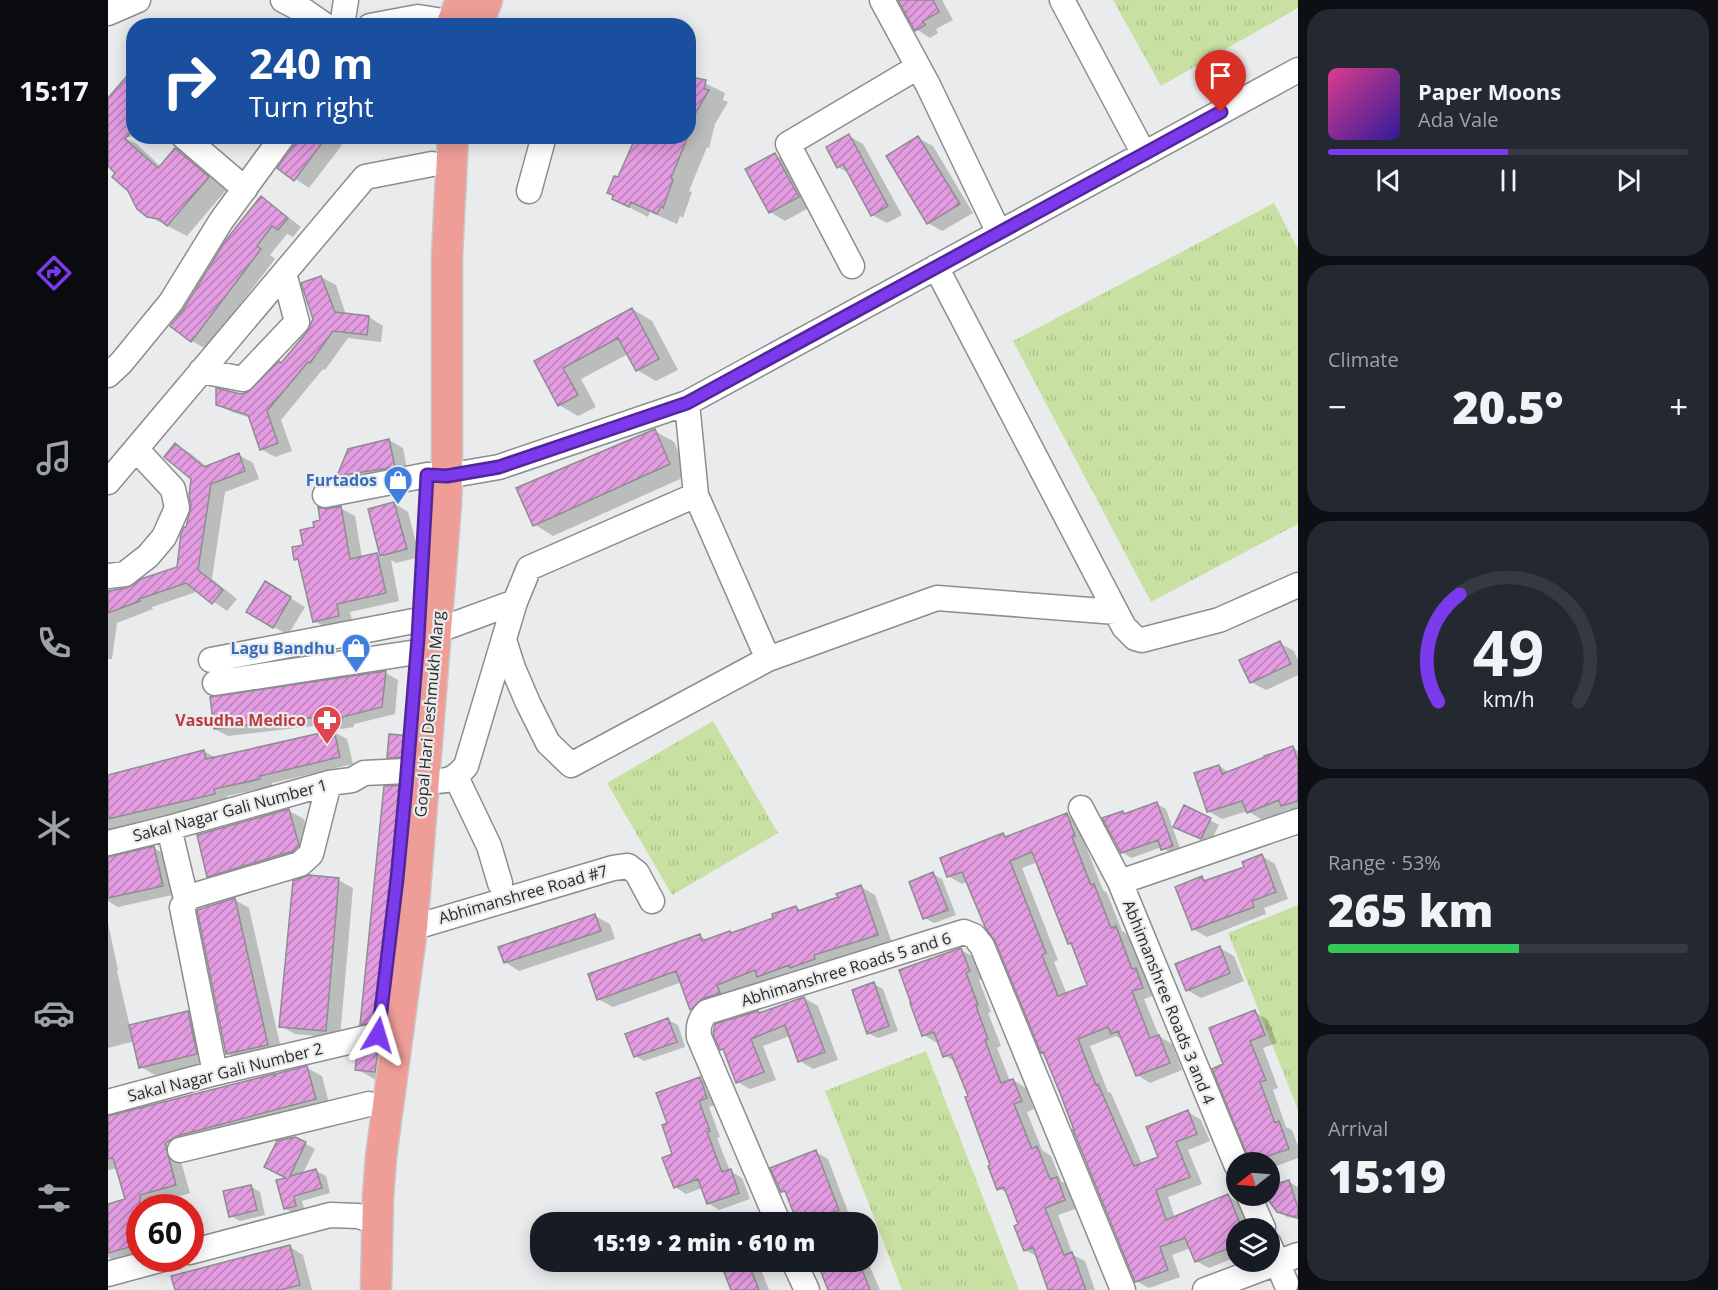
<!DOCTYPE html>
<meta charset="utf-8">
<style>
:root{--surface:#171b24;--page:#242831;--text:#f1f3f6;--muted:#9ea1a6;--line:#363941;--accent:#7c3aed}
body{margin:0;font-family:"Open Sans",sans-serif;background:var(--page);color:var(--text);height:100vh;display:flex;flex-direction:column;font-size:22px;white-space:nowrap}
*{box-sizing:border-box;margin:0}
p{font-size:20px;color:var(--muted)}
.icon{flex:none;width:33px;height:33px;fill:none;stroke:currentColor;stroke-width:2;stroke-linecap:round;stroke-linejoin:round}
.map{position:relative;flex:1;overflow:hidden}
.sheet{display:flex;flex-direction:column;gap:9px;padding:9px;background:#0d0f14;width:420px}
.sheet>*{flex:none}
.hud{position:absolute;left:18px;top:18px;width:570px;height:126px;border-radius:24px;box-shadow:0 3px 15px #0003;background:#1a4fa0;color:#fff;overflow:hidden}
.needle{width:39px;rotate:253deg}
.tools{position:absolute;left:1118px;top:1152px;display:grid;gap:12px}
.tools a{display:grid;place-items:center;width:54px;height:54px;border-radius:50%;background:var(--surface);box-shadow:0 3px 15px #0003;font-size:30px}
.speed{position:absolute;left:18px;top:1194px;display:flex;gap:12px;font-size:30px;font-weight:700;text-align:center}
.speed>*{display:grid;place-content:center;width:78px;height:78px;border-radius:50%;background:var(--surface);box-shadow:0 3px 15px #0003;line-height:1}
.speed .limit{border:9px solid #d22;background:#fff;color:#111}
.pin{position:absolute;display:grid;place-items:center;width:51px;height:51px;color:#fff;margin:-62px -26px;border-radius:50% 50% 50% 0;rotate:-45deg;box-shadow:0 0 6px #0007}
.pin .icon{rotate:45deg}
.me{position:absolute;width:66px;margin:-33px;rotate:7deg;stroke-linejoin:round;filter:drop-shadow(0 0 4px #0008)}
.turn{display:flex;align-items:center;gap:21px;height:126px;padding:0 24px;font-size:27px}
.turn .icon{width:78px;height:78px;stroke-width:2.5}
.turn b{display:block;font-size:42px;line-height:51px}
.big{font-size:45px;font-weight:800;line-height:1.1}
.sheet .tile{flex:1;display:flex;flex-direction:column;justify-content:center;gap:9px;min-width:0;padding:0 21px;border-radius:24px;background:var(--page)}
.sheet .dial{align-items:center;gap:0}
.dial svg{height:156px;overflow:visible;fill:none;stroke:var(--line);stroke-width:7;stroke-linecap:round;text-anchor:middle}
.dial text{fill:var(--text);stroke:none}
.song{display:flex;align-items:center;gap:18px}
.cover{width:72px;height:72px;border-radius:9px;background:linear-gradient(135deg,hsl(330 70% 55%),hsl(250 70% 35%))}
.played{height:6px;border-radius:3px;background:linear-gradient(90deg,var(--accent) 50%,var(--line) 50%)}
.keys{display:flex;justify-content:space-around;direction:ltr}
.heat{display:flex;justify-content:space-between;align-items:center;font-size:33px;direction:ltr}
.charge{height:9px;border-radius:4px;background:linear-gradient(90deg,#34c759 53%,var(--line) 0)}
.trip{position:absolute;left:422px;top:1212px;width:348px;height:60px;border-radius:24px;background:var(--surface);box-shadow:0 3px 15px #0003;font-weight:800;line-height:60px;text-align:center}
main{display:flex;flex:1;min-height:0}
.dock{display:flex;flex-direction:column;width:108px;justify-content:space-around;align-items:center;background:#090b0e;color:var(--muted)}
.dock .icon{width:42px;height:42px}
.dock .active{color:var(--accent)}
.dock b{font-size:27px;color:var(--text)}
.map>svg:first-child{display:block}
.park{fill:url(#park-tufts)}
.shadow{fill:#0003;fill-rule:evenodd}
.building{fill:url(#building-hatch);stroke:#8e8d8e;stroke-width:1.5;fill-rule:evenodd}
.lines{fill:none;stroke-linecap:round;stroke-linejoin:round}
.minor-casing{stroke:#8d8d8f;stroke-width:27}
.major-casing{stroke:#c8c8c8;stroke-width:33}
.minor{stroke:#fff;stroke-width:24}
.major{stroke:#ee9d97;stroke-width:30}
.route-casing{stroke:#51269a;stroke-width:15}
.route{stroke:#7c3aed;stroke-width:10}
.labels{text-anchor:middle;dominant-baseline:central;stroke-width:4.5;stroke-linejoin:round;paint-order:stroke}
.shop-label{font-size:16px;font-weight:bold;fill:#366cbe;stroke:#eaebec;text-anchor:end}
.street-label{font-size:16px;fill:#2a2a2b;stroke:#eaebec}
.health-label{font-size:16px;font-weight:bold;fill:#be3a42;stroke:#eaebec;text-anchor:end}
</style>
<main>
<nav class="dock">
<b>15:17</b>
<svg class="icon active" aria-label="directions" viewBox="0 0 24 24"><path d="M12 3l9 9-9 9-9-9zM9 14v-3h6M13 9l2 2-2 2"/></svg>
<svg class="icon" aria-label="music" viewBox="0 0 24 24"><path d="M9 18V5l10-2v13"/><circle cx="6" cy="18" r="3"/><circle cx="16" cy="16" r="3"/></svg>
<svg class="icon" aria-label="phone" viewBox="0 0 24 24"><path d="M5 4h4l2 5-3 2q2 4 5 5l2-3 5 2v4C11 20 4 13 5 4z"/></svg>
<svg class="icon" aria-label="climate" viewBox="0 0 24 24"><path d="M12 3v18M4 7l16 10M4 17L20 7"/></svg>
<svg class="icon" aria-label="car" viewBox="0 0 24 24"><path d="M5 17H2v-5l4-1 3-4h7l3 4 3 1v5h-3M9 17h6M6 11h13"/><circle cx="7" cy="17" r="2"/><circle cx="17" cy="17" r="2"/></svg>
<svg class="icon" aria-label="filters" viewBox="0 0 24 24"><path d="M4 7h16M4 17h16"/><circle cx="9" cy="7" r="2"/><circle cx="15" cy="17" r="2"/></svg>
</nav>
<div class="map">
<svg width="1190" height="1290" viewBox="0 0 1190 1290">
<defs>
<pattern id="park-tufts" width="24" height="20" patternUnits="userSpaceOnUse" patternTransform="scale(1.5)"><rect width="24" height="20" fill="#c8e1a2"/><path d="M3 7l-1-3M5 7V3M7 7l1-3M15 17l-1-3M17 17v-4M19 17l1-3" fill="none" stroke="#acc18c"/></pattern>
<pattern id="building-hatch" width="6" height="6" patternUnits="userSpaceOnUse" patternTransform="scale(1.5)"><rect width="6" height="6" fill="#e39ce1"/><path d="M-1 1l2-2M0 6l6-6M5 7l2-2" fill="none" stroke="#b87fb7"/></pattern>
</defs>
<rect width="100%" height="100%" fill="#eaebec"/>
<path class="park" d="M1005,0H1190V8L1053,86Z
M1166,203L1190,249V524L1043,602L905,341Z
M605,721L670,833L564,895L499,783Z
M1190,905V1110L1120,933Z
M818,1051L911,1290H794L717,1091Z"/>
<path class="shadow" d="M791,0H834L845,20L828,29L830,33L822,38L808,29Z
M580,75L617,93L615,100L620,102L607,124L601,148L599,147L581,191L584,192L575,218L572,216L569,224L542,212L540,217L505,199L511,179L529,136H580Z
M26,77V136L17,138L29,144L53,167L67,150L87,161L119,189L79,236L40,216L9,173L0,163V100Z
M191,136H223L234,145L201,188L171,168L188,145Z
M741,136L755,144L794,215L779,223L764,215L742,174L730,167Z
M810,138L825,146L865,213L834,231L820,223Z
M667,155L681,163L704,206L677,221L662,212Z
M153,198L167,207L193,227L185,237L179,234L162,255L167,259L98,349L84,341L76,310Z
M213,277L228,285L238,315L261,317L275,326L273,342L240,338L217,370L215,369L173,420L184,451L167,457L153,449L143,418L124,412L109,404L141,394L174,365L201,332L207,320Z
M524,309L544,321L570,370L548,381L529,370L520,354L473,379L488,407L470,416L451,405L428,361Z
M547,431L566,442L581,475L445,536L426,524Z
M281,440L295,448L300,475L244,484L230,476Z
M68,445L82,453L99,467L131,455L145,463L151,479L117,492L104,579L129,599L119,611L91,591L44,607L45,609L9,623L4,659H0V593L20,589L70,568L85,506L84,479Z
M286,503L300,512L312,557L288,563L283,560L291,601L242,612L245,624L221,629L206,621L192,561L187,559L214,521L219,511L232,508L247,516L254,558L269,555L275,558L262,510Z
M158,583L197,607L180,635L140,612Z
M1172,643L1186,651L1190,660V675L1158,690L1143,682Z
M278,673L290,680L287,714L246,724V727L233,729L223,724L120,736L107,729L104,698Z
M226,732L239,739L245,764L164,783L165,786L119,796L120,802L52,819L49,817L0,830V776L96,751L108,758Z
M302,738L321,749L300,768L280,757Z
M1185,748L1190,751V812L1181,809L1154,820L1140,811L1114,819L1100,811L1111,766L1122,773Z
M298,787L317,798L306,938L272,1035L253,1024Z
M1049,804L1058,809L1073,851L1064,854L1054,847L1023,858L1014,852V812L1019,815Z
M181,811L196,819L205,853L114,884L100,876Z
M959,815L972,823L980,843L977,844L995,890L999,893L1014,931L1021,935L1036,974L1041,977L1047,995L1036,999L1051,1036L1064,1044L1074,1070L1042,1083L1029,1075L1015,1040L1008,1036L982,1046L1000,1092L1003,1093L1034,1164L1052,1158L1080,1112L1093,1120L1102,1141L1080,1150L1094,1184L1060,1197L1067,1218L1120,1196L1133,1204L1143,1228H1128V1257L1101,1268L1088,1261L1083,1248L1064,1255L1072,1277L1041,1288L1028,1281L937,1053L934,1052L889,940L859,882L854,884L840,876L895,835L901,838ZM930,862L961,943L966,946L981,986L959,995L946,962L950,960L914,868Z
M1102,820L1111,825L1102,843L1067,827Z
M46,848L60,856L69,894L10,907L0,901V859Z
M1154,856L1167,864L1180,899L1156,908L1158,914L1099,937L1085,929L1094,878L1100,881L1138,868Z
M825,874L834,879L848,915L826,923L817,918Z
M230,880L245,888L232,1038L187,1034L173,1026Z
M753,887L767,895L784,943L665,984L657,980L623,993L597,1017L583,1009L574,982L505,1007L490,999L592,936L600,941L622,932L626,934L667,918L688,907L694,911L731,898Z
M127,900L141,908L174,1053L134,1062L119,1053Z
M487,916L502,924L507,939L411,971L397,962Z
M0,923L10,970L9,971L22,1027L80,1013L94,1021L102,1062L47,1075L33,1067L27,1041L0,1048Z
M1112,948L1126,956L1136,981L1093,998L1079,990Z
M853,950L866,957L874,979L871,980L883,1012L880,1013L893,1046L889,1048L902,1081L905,1080L918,1088L926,1109L919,1112L934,1150L943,1156L953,1181L962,1186L970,1208L950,1215L965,1255L977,1261L987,1290H942L930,1257L917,1250L912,1225L901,1194L890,1188L862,1097L848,1062L837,1056L831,1042L829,1043L816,1035Z
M766,984L775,989L790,1031L770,1038L760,1033Z
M696,998L710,1006L730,1060L705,1069L692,1061L682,1036L655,1046L668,1080L642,1089L629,1082L617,1052L613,1049L652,1014Z
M1147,1012L1160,1020L1169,1043L1155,1048L1170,1088L1165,1090L1178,1127L1184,1130L1190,1146V1158L1161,1169V1162H1143L1106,1070L1117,1065Z
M560,1020L570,1025L577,1047L536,1061L527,1056Z
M270,1051L289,1062L286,1082L268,1080L249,1069L250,1056Z
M199,1068L214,1076L222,1107L70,1151L82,1193L68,1197L71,1208H32V1256L8,1262L0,1257V1205L19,1200L10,1168L0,1170V1117Z
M592,1079L603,1085L610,1104L601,1107L612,1137L609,1138L622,1171L634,1178L642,1199L611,1210L600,1203L594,1188L578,1194L567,1187L566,1155L561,1124Z
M187,1138L207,1149L194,1175L208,1171L218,1176L222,1193L194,1201L197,1211L186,1214L177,1208Z
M708,1152L720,1159L742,1217L736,1219L737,1222H690L680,1194L674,1191Z
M1181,1182L1190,1187V1219L1179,1217L1170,1211L1160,1196L1161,1188Z
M142,1186L152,1192L157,1215L132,1221L123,1216Z
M182,1247L195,1255L204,1290H68Z
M759,1260L772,1290H721L711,1263L708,1262H759Z
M614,1262H667L652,1267L661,1290H621L624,1288Z"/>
<path class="building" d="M790,0H825L831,12L815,21L817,25L807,31Z
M26,68V129L17,139L50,168L67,148L101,177L59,226L51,219L39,217L29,209L20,191L4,177L7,173L0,166V98Z
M588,78L598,80L596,89L601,90L580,126V88Z
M741,134L780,206L763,216L735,164L729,168L718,147Z
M189,136H219L186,181L169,168L187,144Z
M534,136H580L563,178L565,180L555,208L553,206L549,214L523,202L521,207L504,199L505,195L499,193L506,176L510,177L526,141L532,143Z
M810,136L852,204L819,224L778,156Z
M667,153L691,197L661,213L637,169Z
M153,196L180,218L170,230L164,226L149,246L153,249L83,342L62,326L75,310L118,240Z
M213,276L227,312L261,316L259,335L225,331L202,363L200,362L159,411L170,443L152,450L140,415L108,405V388L133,394L140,392L171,361L173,363L199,332L205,319L193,283Z
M524,308L551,359L528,371L510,338L455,368L470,395L450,406L426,361Z
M547,429L562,464L425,526L408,488Z
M281,439L287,467L229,476L240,449Z
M67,443L96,467L131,453L137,471L103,484L90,570L115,590L104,604L78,583L31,599L32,601L0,613V591L19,588L33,579L69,567L73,533L76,527H78L83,506L81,496L83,479L56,457Z
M286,502L299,549L272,556L260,509Z
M233,506L242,559L269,553L278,593L229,604L231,616L205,622L190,559L186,560L184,547L195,545L192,530L206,527L205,522L212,520L210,507L219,509Z
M157,581L183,597L165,628L138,612Z
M1172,641L1183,664L1142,683L1131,660Z
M278,671L274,707L234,717V720L219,723L218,716L106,729L102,697Z
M226,730L232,757L152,776V779L106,789L107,794L0,819V775L96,750L98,759Z
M281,734L302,736L300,757L279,758Z
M1185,746L1190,761V801L1173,806L1171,800L1139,813L1134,801L1099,812L1086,773L1111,765L1114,774L1157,757L1156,756Z
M298,785L287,926L274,1021L252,1025L276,786Z
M1049,802L1065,846L1053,850L1050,840L1013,853L994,818L1015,811L1016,814Z
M1076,805L1103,818L1093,839L1065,827Z
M181,809L191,845L185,851L99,877L89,835Z
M959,813L967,836L964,837L983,885L986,884L1003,928L1008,926L1024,969L1028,968L1035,988L1024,991L1042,1038L1051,1035L1062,1063L1028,1076L1010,1031L1003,1034L1000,1027L970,1039L988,1085L990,1084L1026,1166L1050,1157L1038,1127L1080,1110L1089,1134L1068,1142L1082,1177L1048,1190L1058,1220L1120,1194L1134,1228H1128V1245L1087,1262L1077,1238L1052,1247L1060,1270L1027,1282L965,1130H966L952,1093L935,1052L933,1053L887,941L877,927L854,872L839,877L832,858L895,833L897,837ZM924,852L960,944L963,943L979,985L950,996L934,955L938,953L902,861Z
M46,846L55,886L0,898V857Z
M1154,854L1168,892L1144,901L1146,907L1084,930L1067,887L1094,876L1096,881L1136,867L1134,862Z
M825,872L840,910L815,919L801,882Z
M201,875L231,878L218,1031L171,1027L185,881Z
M753,885L770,935L706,955L707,959L682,968L681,965L649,977L647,970L609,985L612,993L594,999L582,1010L568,971L489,1000L480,974L592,934L594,941L622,931L623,933L665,918L664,914L688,906L690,911L730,897L728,894Z
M127,898L160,1045L118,1054L89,910Z
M487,914L493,931L396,963L390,947Z
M1112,946L1122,973L1078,991L1067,964Z
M853,948L862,971L858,973L870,1005L868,1006L880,1039L877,1040L893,1083L905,1079L914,1101L906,1104L924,1149L929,1146L942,1179L949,1177L957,1200L937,1208L956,1255L964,1252L978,1290H940L925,1247L916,1251L906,1226L910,1224L896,1187L889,1190L880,1166L882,1165L857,1097L860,1096L843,1054L835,1057L826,1032L814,1036L802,1003H803L791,970Z
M766,982L781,1026L759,1034L744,990Z
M696,997L717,1052L690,1062L677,1025L643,1039L656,1072L628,1083L615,1049L612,1050L605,1034L607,1024L650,1011L651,1013Z
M1147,1010L1157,1035L1142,1041L1158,1080L1152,1082L1167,1123L1171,1121L1181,1149L1142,1162L1104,1069L1115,1064L1101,1028Z
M80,1011L89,1054L31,1068L21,1025Z
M560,1018L569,1042L526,1057L517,1034Z
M270,1050L267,1072L247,1070L249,1055Z
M199,1066L208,1099L69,1136L57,1143L68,1185L32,1195V1244L0,1253V1204L17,1199L5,1158L0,1159V1116L166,1074L167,1077V1074Z
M592,1077L599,1098L591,1101L602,1131L599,1132L614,1172L623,1169L631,1193L599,1204L590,1179L566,1188L554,1158L564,1154L554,1125L559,1123L548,1093Z
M187,1137L198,1142L182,1176L208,1169L214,1188L186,1196L188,1206L176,1209L168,1180L178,1178L156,1167L169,1141Z
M708,1150L731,1210L699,1222H689L677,1191L673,1192L662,1168Z
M1181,1180L1190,1208V1218L1169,1212L1161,1201V1186Z
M143,1185L149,1210L121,1217L115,1191Z
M182,1245L192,1285L172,1290H67L63,1276Z
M612,1262H640L651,1290H623Z
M717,1262H751L762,1290H720L710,1264Z"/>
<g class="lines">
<g class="minor-casing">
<path id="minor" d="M175,0L198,12L218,26
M774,0L820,85L891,233
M954,0L1036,154
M0,13L30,0
M234,26L238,0
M262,26L310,17L360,25
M75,136L137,189
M421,191L436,136
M744,266L680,144L810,67
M828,267L1016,627L1027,638L1034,640L1111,620L1190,585
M93,371L135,379L189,322L176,273
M0,375L13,363L63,302L113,221L175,136
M0,482L257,177L324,164
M217,495L319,475L339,476L391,467L579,403L1190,70
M0,576L17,574L40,556L56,537L69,508L65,489L28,449
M328,631L407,602
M396,640L405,668L420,703L440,743L463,765L660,659L588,495
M660,659L829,598L1008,612
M103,660L311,620
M107,683L309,652
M348,777L381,846L392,883
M316,781C338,781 343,783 358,766L407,602L421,568L588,495L579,403
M973,808L1012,882
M61,828L78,899
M0,843L61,828L221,783L244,780L256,773L298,771
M304,928L505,868L520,866L529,873L544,901
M107,1073L74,907L81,897L192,864L203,854L221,783
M0,1102L107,1073L270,1035
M72,1150L261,1104
M1128,1164L1012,882L1190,821
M1141,1196L1155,1228
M670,1222L591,1037C590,1027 591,1020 599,1012L856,932L866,936L874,946L1015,1290
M1161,1244L1178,1283
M82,1252L222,1215L250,1216L269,1222
M686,1262L699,1290
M0,1274L59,1258
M1097,1290L1190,1255"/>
</g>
<g class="major-casing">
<path id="major" d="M343,26L353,0
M369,26L379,0
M268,1290L270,1197L273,1157L304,928L338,504L339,476V256L345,136"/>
</g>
<use href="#minor" class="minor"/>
<use href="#major" class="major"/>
</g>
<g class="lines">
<g class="route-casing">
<path id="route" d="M270,1035L289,879L298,785L310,638L319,475L339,476L391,467L579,403L1113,112"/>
</g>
<use href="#route" class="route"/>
</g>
<defs>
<g id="shop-pin" transform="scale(1.5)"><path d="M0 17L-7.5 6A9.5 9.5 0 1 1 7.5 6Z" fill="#3f7fe0" stroke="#eaebec"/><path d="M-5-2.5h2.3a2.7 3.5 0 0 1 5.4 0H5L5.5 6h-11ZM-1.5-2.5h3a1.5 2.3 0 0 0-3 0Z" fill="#fff"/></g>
<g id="pharmacy-pin" transform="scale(1.5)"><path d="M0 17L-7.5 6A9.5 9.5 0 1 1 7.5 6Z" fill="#e0444e" stroke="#eaebec"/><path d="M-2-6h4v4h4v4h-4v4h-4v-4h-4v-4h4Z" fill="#fff"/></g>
</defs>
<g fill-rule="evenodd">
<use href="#shop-pin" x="290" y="480"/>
<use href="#shop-pin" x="248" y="648"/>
<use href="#pharmacy-pin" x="219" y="720"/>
</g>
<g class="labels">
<g class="shop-label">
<text x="269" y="480">Furtados</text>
<text x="227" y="648">Lagu Bandhu</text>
</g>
<g class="street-label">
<text transform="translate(321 714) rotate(-85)">Gopal Hari Deshmukh Marg</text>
<text transform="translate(122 810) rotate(-15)">Sakal Nagar Gali Number 1</text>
<text transform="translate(415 894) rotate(-16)">Abhimanshree Road #7</text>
<text transform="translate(738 969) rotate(-17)">Abhimanshree Roads 5 and 6</text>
<text transform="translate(1061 1002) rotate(68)">Abhimanshree Roads 3 and 4</text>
<text transform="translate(117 1072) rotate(-14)">Sakal Nagar Gali Number 2</text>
</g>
<g class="health-label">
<text x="198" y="720">Vasudha Medico</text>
</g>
</g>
</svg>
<div class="tools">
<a><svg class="needle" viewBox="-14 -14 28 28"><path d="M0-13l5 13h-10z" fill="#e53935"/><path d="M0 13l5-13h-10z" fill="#9ea1a6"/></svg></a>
<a><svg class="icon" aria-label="layers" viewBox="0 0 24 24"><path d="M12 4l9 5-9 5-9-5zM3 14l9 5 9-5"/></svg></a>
</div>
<div class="speed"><div class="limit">60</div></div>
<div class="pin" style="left:1113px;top:112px;background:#d93025"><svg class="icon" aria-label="arrive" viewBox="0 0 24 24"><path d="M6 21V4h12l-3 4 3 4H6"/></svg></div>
<svg class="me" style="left:270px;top:1035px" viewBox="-20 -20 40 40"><path d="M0-17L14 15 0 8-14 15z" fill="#7c3aed" stroke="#fff" stroke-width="4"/></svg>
<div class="trip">15:19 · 2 min · 610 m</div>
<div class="hud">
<div class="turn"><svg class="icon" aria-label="right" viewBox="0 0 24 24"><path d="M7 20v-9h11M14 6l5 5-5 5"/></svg><div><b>240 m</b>Turn right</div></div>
</div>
</div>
<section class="sheet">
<div class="tile">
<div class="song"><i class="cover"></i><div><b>Paper Moons</b><p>Ada Vale</p></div></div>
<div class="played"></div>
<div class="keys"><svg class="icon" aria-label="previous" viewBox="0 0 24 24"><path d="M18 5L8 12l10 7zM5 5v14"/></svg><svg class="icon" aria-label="pause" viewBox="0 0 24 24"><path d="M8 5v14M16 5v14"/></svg><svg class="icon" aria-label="next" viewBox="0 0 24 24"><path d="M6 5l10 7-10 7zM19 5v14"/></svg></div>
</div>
<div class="tile"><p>Climate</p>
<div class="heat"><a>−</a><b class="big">20.5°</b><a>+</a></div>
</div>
<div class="tile dial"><svg viewBox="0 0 100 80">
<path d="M14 69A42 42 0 1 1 86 69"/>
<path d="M14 69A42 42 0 0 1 25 14" stroke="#7c3aed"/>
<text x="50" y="56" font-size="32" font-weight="700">49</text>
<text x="50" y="72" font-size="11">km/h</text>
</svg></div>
<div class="tile"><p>Range · 53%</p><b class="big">265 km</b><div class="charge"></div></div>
<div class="tile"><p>Arrival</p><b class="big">15:19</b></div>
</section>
</main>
